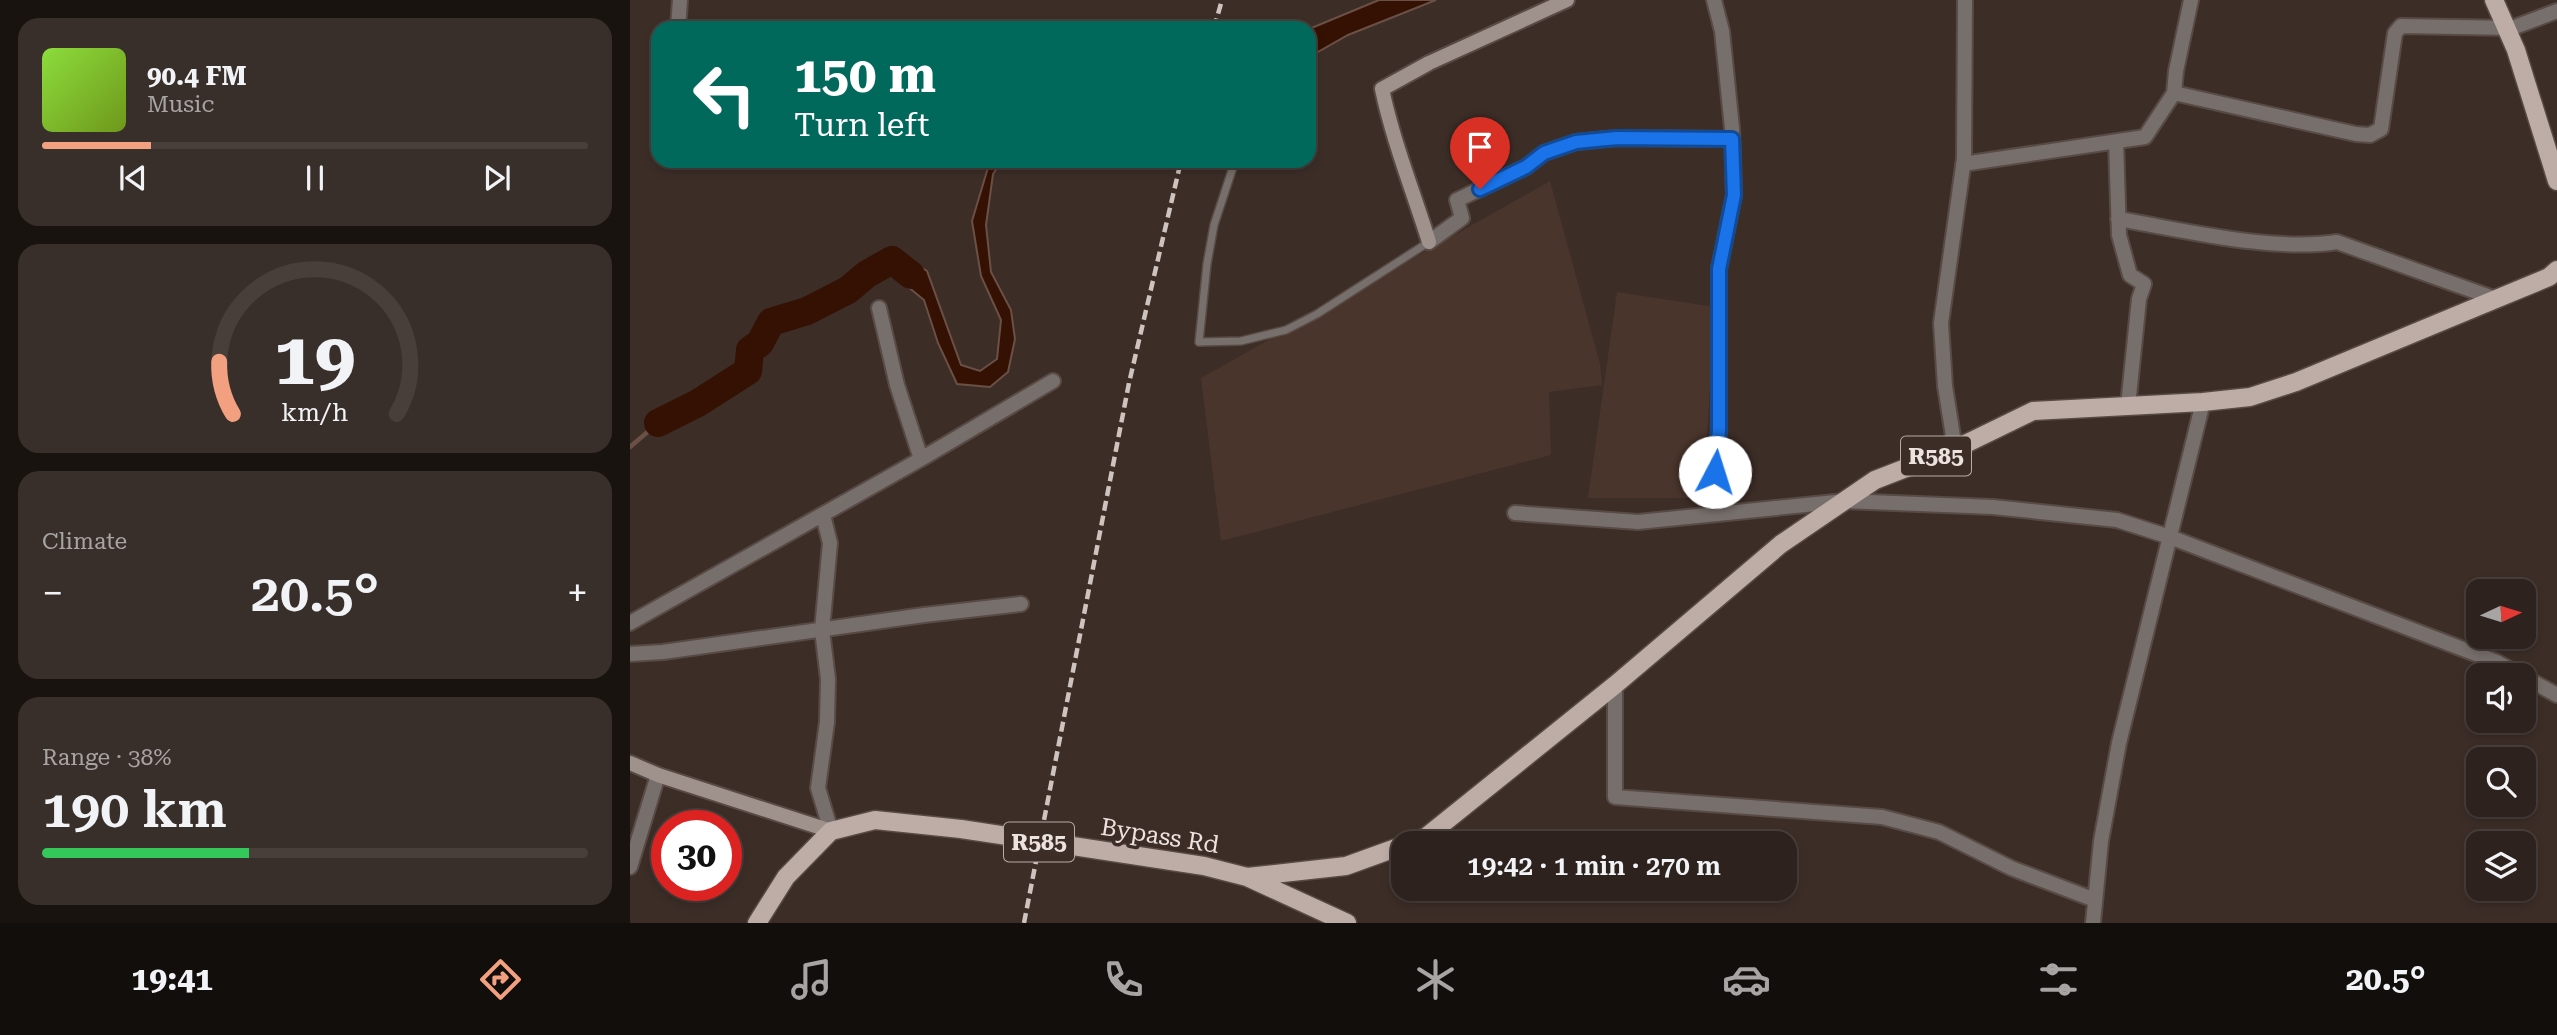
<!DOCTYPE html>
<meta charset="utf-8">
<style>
:root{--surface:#2d221d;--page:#392f2a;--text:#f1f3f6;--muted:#a7a4a4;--line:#483f3b;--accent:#f2a07f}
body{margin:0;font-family:"Roboto Serif",serif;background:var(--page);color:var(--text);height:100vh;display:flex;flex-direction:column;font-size:26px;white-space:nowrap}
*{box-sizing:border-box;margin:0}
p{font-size:23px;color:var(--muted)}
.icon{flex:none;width:38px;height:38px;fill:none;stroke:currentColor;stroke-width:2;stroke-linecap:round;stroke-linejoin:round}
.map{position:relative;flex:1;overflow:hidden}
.panel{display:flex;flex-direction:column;gap:18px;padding:18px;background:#191310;width:630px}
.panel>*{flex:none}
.top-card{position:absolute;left:21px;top:21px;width:665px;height:147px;border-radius:21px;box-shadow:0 4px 10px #0003,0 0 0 2px var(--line);background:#00695c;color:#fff;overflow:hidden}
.needle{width:46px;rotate:86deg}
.tools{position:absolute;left:1836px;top:579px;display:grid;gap:14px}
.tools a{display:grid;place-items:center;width:70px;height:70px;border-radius:14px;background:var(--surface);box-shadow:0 4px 10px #0003,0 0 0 2px var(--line);font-size:35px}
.speed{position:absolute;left:21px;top:810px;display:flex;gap:14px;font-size:35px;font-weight:700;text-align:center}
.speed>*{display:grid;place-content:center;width:91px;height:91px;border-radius:50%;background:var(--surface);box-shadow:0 4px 10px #0003,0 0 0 2px var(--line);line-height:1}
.speed .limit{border:10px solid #d22;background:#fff;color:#111}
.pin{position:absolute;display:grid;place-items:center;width:60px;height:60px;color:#fff;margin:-72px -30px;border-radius:50% 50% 50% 0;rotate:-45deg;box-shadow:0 0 7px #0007}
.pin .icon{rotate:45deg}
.me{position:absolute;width:77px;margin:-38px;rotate:5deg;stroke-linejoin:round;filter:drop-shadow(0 0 5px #0008)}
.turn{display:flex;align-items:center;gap:24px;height:147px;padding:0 28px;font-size:32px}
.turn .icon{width:91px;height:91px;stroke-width:2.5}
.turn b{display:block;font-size:49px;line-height:60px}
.big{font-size:52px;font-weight:600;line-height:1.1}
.panel .tile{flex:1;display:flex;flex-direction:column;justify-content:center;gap:10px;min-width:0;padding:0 24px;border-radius:21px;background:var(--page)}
.panel .dial{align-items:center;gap:0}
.dial svg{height:182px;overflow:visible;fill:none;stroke:var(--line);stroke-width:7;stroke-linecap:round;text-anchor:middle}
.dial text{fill:var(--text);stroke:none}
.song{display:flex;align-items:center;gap:21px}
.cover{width:84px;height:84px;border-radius:10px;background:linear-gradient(135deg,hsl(90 70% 55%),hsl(80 70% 35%))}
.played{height:7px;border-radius:4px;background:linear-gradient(90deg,var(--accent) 20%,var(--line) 20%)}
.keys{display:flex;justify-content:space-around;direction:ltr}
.heat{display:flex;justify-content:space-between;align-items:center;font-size:38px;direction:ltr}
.charge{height:10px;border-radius:5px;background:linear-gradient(90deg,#34c759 38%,var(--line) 0)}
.trip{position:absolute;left:761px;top:831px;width:406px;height:70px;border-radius:21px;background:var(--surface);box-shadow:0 4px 10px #0003,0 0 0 2px var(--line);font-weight:600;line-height:70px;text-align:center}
.tabs{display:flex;height:112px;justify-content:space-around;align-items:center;background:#120e0c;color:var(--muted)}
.tabs .icon{width:49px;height:49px}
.tabs .active{color:var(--accent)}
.tabs b{font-size:32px;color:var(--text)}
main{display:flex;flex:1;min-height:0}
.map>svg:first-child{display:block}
.built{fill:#4a352c}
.water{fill:#341103;stroke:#6b5045;stroke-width:2}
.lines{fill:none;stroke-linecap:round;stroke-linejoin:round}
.stream{stroke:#6b5045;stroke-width:4.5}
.river{stroke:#341103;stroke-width:28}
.lane-casing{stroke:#584a44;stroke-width:10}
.street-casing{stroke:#584a44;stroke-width:18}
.secondary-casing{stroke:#584a44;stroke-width:18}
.primary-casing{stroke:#584a44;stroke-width:21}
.lane{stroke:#776f6c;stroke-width:7}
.street{stroke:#776f6c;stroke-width:14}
.secondary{stroke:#9f928d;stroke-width:14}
.primary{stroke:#bdada6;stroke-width:18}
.rail{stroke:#cec3bf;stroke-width:4.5;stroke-dasharray:10 5;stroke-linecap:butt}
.route-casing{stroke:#114b97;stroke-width:18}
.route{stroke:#1a73e8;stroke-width:12}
.labels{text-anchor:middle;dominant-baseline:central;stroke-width:7;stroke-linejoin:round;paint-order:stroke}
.shield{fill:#3c2d27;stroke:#b7aca7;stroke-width:2}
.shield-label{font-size:23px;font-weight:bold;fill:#ece2de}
.street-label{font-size:24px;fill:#ece2de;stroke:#3c2d27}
</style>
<main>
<section class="panel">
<div class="tile">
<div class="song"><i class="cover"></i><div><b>90.4 FM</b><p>Music</p></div></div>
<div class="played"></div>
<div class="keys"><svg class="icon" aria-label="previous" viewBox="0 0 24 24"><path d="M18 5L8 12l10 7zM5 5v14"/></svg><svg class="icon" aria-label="pause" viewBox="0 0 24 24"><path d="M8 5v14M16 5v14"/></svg><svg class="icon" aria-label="next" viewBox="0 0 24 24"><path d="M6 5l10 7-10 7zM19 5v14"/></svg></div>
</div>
<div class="tile dial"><svg viewBox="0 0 100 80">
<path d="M14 69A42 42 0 1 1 86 69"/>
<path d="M14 69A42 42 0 0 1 8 46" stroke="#f2a07f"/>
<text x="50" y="56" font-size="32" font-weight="700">19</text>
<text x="50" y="72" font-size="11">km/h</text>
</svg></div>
<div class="tile"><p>Climate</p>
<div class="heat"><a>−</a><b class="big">20.5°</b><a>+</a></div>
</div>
<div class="tile"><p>Range · 38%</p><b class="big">190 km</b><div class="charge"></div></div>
</section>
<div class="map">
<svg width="1927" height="923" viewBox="0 0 1927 923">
<rect width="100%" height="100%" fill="#3c2d27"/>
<path class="built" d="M920,181L970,364L972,385L919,392L921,455L591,541L571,378Z
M987,292L1085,307L1073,498H958Z"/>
<path class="water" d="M749,0H806L718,35L679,57V29Z
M360,161H372L363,174L356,225L361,272L381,310L385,339L378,372L360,387L327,384L308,343L294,300L271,281L269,255L297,271L331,365L350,371L367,359L371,320L351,276L342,221Z"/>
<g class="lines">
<path class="stream" d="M0,447L28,423"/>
<path class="river" d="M28,423L68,403L118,371L120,350L130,343L141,322L177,311L218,290L237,274L262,260L281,275"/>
<g class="lane-casing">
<path id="lane" d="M605,161L584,225L577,264L569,342L611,341L656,330L687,314L799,242"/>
</g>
<g class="street-casing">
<path id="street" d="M48,28L50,0
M1544,93L1546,71L1561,0
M1486,142L1489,235L1500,275L1514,284L1509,299L1498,406
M1333,164L1515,137L1544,93L1726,134L1740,135L1751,129L1765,33L1771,26L1882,28L1927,11
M1488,219C1554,230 1642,252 1707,242L1866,299
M799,242L832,218L827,200L896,167L914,153L946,142L987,138L1102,139
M1325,449L1315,386L1311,323L1334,159L1335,0
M291,459L423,381
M885,513L1008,522L1215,501L1363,507L1487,520L1540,537L1749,617L1867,662L1892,676
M1082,514L1089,430V269L1104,195L1102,128L1092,31L1084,0
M193,515L200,543L192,630L198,679L197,722L188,788L201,831
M0,623L291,459L267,385L249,308
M0,654L33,652L294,615L391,604
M1894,677L1927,695
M985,685V797L1252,817L1309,832L1381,868L1465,900
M0,867L28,775
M1463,923L1471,841L1489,743L1573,402"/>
</g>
<g class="secondary-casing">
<path id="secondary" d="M799,242C783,191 763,141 752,89L799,63L937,0
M0,763L28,775L201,831"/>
</g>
<g class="primary-casing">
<path id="primary" d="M1864,0L1886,50L1927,181
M779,844L796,837L985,685L1151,544L1245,480L1325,449L1403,411L1573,402L1620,397L1666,382L1866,299L1919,277L1927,270
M617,877L716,866L774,845
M127,923L156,877L201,831L245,820L331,829L574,866L617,877L717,923"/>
</g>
<use href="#lane" class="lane"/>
<use href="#street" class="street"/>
<use href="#secondary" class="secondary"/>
<use href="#primary" class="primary"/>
<path class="rail" d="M584,28L592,0
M394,923L499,383L551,161"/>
</g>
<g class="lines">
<g class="route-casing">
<path id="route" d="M850,189L896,167L914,153L946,142L987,138L1102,139L1104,195L1089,269V430L1085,472"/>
</g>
<use href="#route" class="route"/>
</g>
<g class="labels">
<g class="shield">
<rect x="1271" y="436.5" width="70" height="39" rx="5"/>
<rect x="374" y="822.5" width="70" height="39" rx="5"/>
</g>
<g class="shield-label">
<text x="1306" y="456">R585</text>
<text x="409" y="842">R585</text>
</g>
<g class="street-label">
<text transform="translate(530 836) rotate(9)">Bypass Rd</text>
</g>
</g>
</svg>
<div class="tools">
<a><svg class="needle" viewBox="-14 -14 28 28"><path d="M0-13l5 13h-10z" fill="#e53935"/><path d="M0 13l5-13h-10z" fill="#a7a4a4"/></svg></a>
<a><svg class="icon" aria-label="sound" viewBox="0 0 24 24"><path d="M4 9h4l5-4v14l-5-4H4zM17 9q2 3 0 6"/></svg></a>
<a><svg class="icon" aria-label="search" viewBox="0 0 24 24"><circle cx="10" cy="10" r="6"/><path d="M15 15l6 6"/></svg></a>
<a><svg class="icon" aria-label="layers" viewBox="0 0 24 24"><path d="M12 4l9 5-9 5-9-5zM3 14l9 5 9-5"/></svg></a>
</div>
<div class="speed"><div class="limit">30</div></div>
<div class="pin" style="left:850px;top:189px;background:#d93025"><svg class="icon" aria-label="arrive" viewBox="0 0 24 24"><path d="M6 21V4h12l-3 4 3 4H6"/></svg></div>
<svg class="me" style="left:1085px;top:472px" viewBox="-20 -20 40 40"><circle r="19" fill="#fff"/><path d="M0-13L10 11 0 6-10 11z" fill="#1a73e8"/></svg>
<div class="trip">19:42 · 1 min · 270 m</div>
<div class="top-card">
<div class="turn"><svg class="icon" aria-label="left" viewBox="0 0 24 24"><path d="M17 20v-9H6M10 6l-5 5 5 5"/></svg><div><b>150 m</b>Turn left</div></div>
</div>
</div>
</main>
<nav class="tabs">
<b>19:41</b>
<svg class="icon active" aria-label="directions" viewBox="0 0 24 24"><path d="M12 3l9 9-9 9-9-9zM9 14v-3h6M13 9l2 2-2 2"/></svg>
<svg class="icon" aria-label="music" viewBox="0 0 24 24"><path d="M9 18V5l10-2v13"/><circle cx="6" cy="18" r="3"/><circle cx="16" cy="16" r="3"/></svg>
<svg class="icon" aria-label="phone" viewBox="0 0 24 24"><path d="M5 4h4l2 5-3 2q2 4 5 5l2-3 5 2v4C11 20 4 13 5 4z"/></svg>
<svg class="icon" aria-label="climate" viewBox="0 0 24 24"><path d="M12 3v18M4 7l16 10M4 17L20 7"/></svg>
<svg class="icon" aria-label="car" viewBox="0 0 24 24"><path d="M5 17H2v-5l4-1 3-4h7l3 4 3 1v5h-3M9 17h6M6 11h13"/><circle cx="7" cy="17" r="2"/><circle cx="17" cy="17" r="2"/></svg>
<svg class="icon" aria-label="filters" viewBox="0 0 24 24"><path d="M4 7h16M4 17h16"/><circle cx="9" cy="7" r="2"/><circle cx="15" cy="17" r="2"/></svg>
<b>20.5°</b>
</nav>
